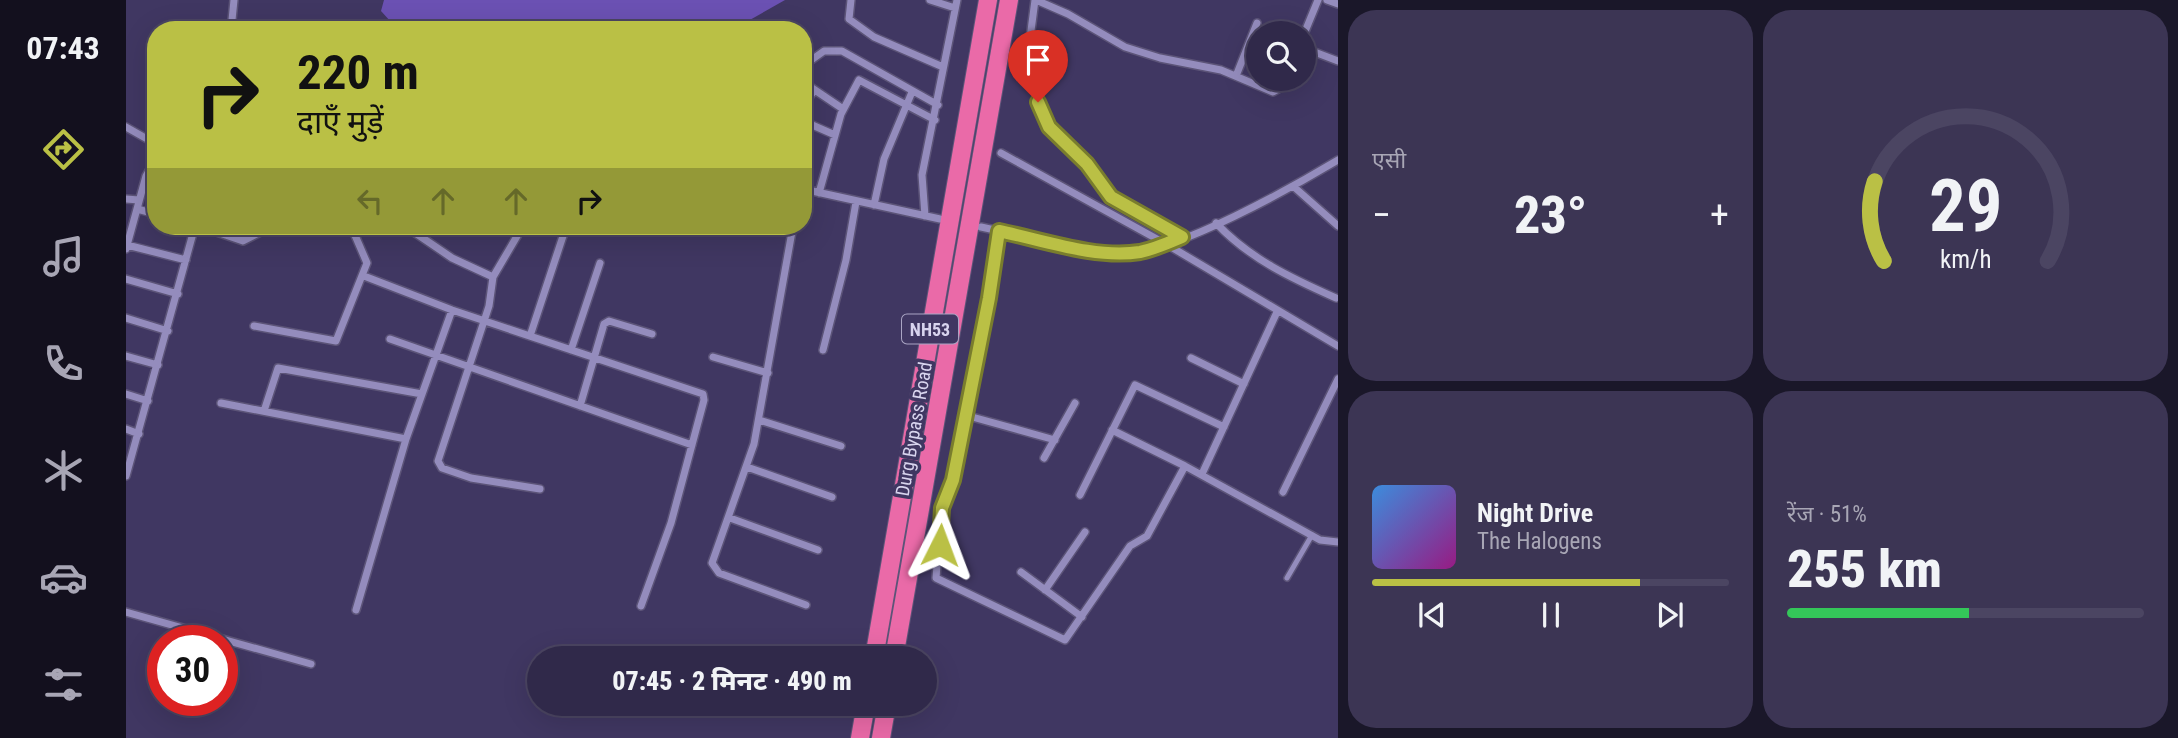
<!DOCTYPE html>
<html lang="hi">
<meta charset="utf-8">
<style>
:root{--surface:#30294a;--page:#3c3554;--text:#f1f3f6;--muted:#a8a6b5;--line:#4b4562;--accent:#bac045}
body{margin:0;font-family:"Roboto Condensed","Noto Sans Devanagari",sans-serif;background:var(--page);color:var(--text);height:100vh;display:flex;flex-direction:column;font-size:26px;white-space:nowrap}
*{box-sizing:border-box;margin:0}
p{font-size:23px;color:var(--muted)}
.icon{flex:none;width:38px;height:38px;fill:none;stroke:currentColor;stroke-width:2;stroke-linecap:round;stroke-linejoin:round}
.map{position:relative;flex:1;overflow:hidden}
.panel{display:flex;flex-direction:column;gap:10px;padding:10px;background:#1a1729;width:840px}
.panel>*{flex:none}
.top-card{position:absolute;left:21px;top:21px;width:665px;height:214px;border-radius:28px;box-shadow:0 7px 28px #0002,0 0 0 2px var(--line);background:#bac045;color:#111;overflow:hidden}
.controls{position:absolute;left:1120px;top:21px;display:grid;gap:14px}
.controls a{display:grid;place-items:center;width:70px;height:70px;border-radius:50%;background:var(--surface);box-shadow:0 7px 28px #0002,0 0 0 2px var(--line);font-size:35px}
.speed{position:absolute;left:21px;top:625px;display:flex;gap:14px;font-size:35px;font-weight:700;text-align:center}
.speed>*{display:grid;place-content:center;width:91px;height:91px;border-radius:50%;background:var(--surface);box-shadow:0 7px 28px #0002,0 0 0 2px var(--line);line-height:1}
.speed .limit{border:10px solid #d22;background:#fff;color:#111}
.pin{position:absolute;display:grid;place-items:center;width:60px;height:60px;color:#fff;margin:-72px -30px;border-radius:50% 50% 50% 0;rotate:-45deg;box-shadow:0 0 7px #0007}
.pin .icon{rotate:45deg}
.me{position:absolute;width:77px;margin:-38px;rotate:3deg;stroke-linejoin:round;filter:drop-shadow(0 0 5px #0008)}
.turn{display:flex;align-items:center;gap:24px;height:147px;padding:0 35px;font-size:32px}
.turn .icon{width:91px;height:91px;stroke-width:2.5}
.turn b{display:block;font-size:49px;line-height:60px}
.lanes{display:flex;align-items:center;height:66px;padding:0 35px;background:#0003;justify-content:center;gap:35px;direction:ltr}
.lanes .off{opacity:.35}
.big{font-size:52px;font-weight:800;line-height:1.1}
.panel .widget{flex:1;display:flex;flex-direction:column;justify-content:center;gap:10px;min-width:0;padding:0 24px;border-radius:28px;background:var(--page)}
.panel .dial{align-items:center;gap:0}
.dial svg{height:182px;overflow:visible;fill:none;stroke:var(--line);stroke-width:7;stroke-linecap:round;text-anchor:middle}
.dial text{fill:var(--text);stroke:none}
.song{display:flex;align-items:center;gap:21px}
.cover{width:84px;height:84px;border-radius:10px;background:linear-gradient(135deg,hsl(210 70% 55%),hsl(310 70% 35%))}
.played{height:7px;border-radius:4px;background:linear-gradient(90deg,var(--accent) 75%,var(--line) 75%)}
.keys{display:flex;justify-content:space-around;direction:ltr}
.heat{display:flex;justify-content:space-between;align-items:center;font-size:38px;direction:ltr}
.charge{height:10px;border-radius:5px;background:linear-gradient(90deg,#34c759 51%,var(--line) 0)}
.panel .tiles{flex:1;display:grid;gap:10px;grid-template-columns:repeat(2,1fr)}
.trip{position:absolute;left:401px;top:646px;width:410px;height:70px;border-radius:35px;background:var(--surface);box-shadow:0 7px 28px #0002,0 0 0 2px var(--line);font-weight:800;line-height:70px;text-align:center}
main{display:flex;flex:1;min-height:0}
.tab-bar{display:flex;flex-direction:column;width:126px;justify-content:space-around;align-items:center;background:#13101e;color:var(--muted)}
.tab-bar .icon{width:49px;height:49px}
.tab-bar .active{color:var(--accent)}
.tab-bar b{font-size:32px;color:var(--text)}
.map>svg:first-child{display:block}
.water{fill:#6b51b3}
.lines{fill:none;stroke-linecap:round;stroke-linejoin:round}
.lane-casing{stroke:#5c5478;stroke-width:8}
.street-casing{stroke:#5c5478;stroke-width:10}
.highway-casing{stroke:#5c5478;stroke-width:20}
.lane{stroke:#948cbd;stroke-width:5}
.street{stroke:#948cbd;stroke-width:7}
.highway{stroke:#ea6aa8;stroke-width:18}
.route-casing{stroke:#797d2d;stroke-width:18}
.route{stroke:#bac045;stroke-width:12}
.labels{text-anchor:middle;dominant-baseline:central;stroke-width:7;stroke-linejoin:round;paint-order:stroke}
.shield{fill:#403762;stroke:#aaa5c4;stroke-width:2}
.shield-label{font-size:18px;font-weight:bold;fill:#d8d4ee}
.street-label{font-size:19px;fill:#d8d4ee;stroke:#403762}
</style>
<main>
<nav class="tab-bar">
<b>07:43</b>
<svg class="icon active" aria-label="directions" viewBox="0 0 24 24"><path d="M12 3l9 9-9 9-9-9zM9 14v-3h6M13 9l2 2-2 2"/></svg>
<svg class="icon" aria-label="music" viewBox="0 0 24 24"><path d="M9 18V5l10-2v13"/><circle cx="6" cy="18" r="3"/><circle cx="16" cy="16" r="3"/></svg>
<svg class="icon" aria-label="phone" viewBox="0 0 24 24"><path d="M5 4h4l2 5-3 2q2 4 5 5l2-3 5 2v4C11 20 4 13 5 4z"/></svg>
<svg class="icon" aria-label="climate" viewBox="0 0 24 24"><path d="M12 3v18M4 7l16 10M4 17L20 7"/></svg>
<svg class="icon" aria-label="car" viewBox="0 0 24 24"><path d="M5 17H2v-5l4-1 3-4h7l3 4 3 1v5h-3M9 17h6M6 11h13"/><circle cx="7" cy="17" r="2"/><circle cx="17" cy="17" r="2"/></svg>
<svg class="icon" aria-label="filters" viewBox="0 0 24 24"><path d="M4 7h16M4 17h16"/><circle cx="9" cy="7" r="2"/><circle cx="15" cy="17" r="2"/></svg>
</nav>
<div class="map">
<svg width="1212" height="738" viewBox="0 0 1212 738">
<rect width="100%" height="100%" fill="#403762"/>
<path class="water" d="M258,0H659L606,30H262L265,22L255,11Z"/>
<g class="lines">
<g class="lane-casing">
<path id="lane" d="M1161,578L1186,535"/>
</g>
<g class="street-casing">
<path id="street" d="M725,0L723,19L748,37L817,67
M804,0L829,8
M909,0L903,46L905,68L915,111L923,127L961,164L985,197L1056,237
M910,0L942,14L999,47L1034,58L1095,70L1147,92L1154,88L1159,79
M1201,0L1212,4
M105,30L108,0
M1178,34L1192,0
M1178,48L1212,61
M677,66L698,51H716L812,105
M1110,76L1131,23
M677,82L717,109
M677,105L688,91
M677,121L709,135
M0,127L30,144
M875,153L1040,244L1212,346
M1167,186L1212,226
M677,189L814,219
M693,193L715,114L733,80L809,120
M0,199L13,200
M748,205L758,159L786,92
M11,209L30,214
M799,216L796,175L831,0
M1090,223C1124,259 1165,278 1210,298
M73,226L117,241L146,226
M279,226L326,258L367,277
M397,226L367,277L363,306L312,461L316,468L345,478L414,489
M667,226L628,444L586,563L593,573L680,605
M855,227C903,237 953,254 1003,253C1053,251 1167,187 1212,160
M873,231L863,298L827,480L815,515L810,578L939,640L1004,546L1021,536L1059,466
M1,245L60,260
M0,249L20,176L30,159
M238,276L326,310L577,394L578,400L545,523L515,606
M0,279L52,294
M0,318L42,331
M128,326L210,341L241,263L225,226
M404,336L438,233
M264,339L566,445
M445,350L474,263
M697,350L720,260L730,202
M0,356L32,365
M587,357L642,373
M1065,358L1118,384
M0,394L22,401
M95,403L280,439
M454,406L478,324L483,321L526,334
M138,411L152,368L296,394
M839,415L929,440
M633,420L715,446
M0,429L13,434
M986,430L1059,466L1194,540L1212,542
M918,458L949,403
M621,467L706,497
M1076,474L1151,312
M0,476L69,226
M1157,492L1212,379
M954,495L1009,385L1098,427
M604,518L692,550
M895,572L956,617
M919,590L959,532
M230,610L280,439L326,310
M0,612L185,664"/>
</g>
<g class="highway-casing">
<path id="highway" d="M748,658L862,0
M768,658L883,0
M734,738L740,704
M755,738L761,704"/>
</g>
<use href="#lane" class="lane"/>
<use href="#street" class="street"/>
<use href="#highway" class="highway"/>
</g>
<g class="lines">
<g class="route-casing">
<path id="route" d="M814,545L816,508L827,480L863,298L873,231C917,240 969,259 1014,252C1029,249 1042,243 1056,237L985,197L961,164L923,127L912,102"/>
</g>
<use href="#route" class="route"/>
</g>
<g class="labels">
<rect class="shield" x="776" y="314.5" width="56" height="29" rx="5"/>
<g class="shield-label">
<text x="804" y="329">NH53</text>
</g>
<g class="street-label">
<text transform="translate(788 429) rotate(-80)">Durg Bypass Road</text>
</g>
</g>
</svg>
<div class="controls">
<a><svg class="icon" aria-label="search" viewBox="0 0 24 24"><circle cx="10" cy="10" r="6"/><path d="M15 15l6 6"/></svg></a>
</div>
<div class="speed"><div class="limit">30</div></div>
<div class="pin" style="left:912px;top:102px;background:#d93025"><svg class="icon" aria-label="arrive" viewBox="0 0 24 24"><path d="M6 21V4h12l-3 4 3 4H6"/></svg></div>
<svg class="me" style="left:814px;top:545px" viewBox="-20 -20 40 40"><path d="M0-17L14 15 0 8-14 15z" fill="#bac045" stroke="#fff" stroke-width="4"/></svg>
<div class="trip">07:45 · 2 मिनट · 490 m</div>
<div class="top-card">
<div class="turn"><svg class="icon" aria-label="right" viewBox="0 0 24 24"><path d="M7 20v-9h11M14 6l5 5-5 5"/></svg><div><b>220 m</b>दाएँ मुड़ें</div></div>
<div class="lanes"><svg class="icon off" aria-label="left" viewBox="0 0 24 24"><path d="M17 20v-9H6M10 6l-5 5 5 5"/></svg><svg class="icon off" aria-label="ahead" viewBox="0 0 24 24"><path d="M12 20V5M6 11l6-6 6 6"/></svg><svg class="icon off" aria-label="ahead" viewBox="0 0 24 24"><path d="M12 20V5M6 11l6-6 6 6"/></svg><svg class="icon" aria-label="right" viewBox="0 0 24 24"><path d="M7 20v-9h11M14 6l5 5-5 5"/></svg></div>
</div>
</div>
<section class="panel">
<div class="tiles">
<div class="widget"><p>एसी</p>
<div class="heat"><a>−</a><b class="big">23°</b><a>+</a></div>
</div>
<div class="widget dial"><svg viewBox="0 0 100 80">
<path d="M14 69A42 42 0 1 1 86 69"/>
<path d="M14 69A42 42 0 0 1 10 34" stroke="#bac045"/>
<text x="50" y="56" font-size="32" font-weight="700">29</text>
<text x="50" y="72" font-size="11">km/h</text>
</svg></div>
<div class="widget">
<div class="song"><i class="cover"></i><div><b>Night Drive</b><p>The Halogens</p></div></div>
<div class="played"></div>
<div class="keys"><svg class="icon" aria-label="previous" viewBox="0 0 24 24"><path d="M18 5L8 12l10 7zM5 5v14"/></svg><svg class="icon" aria-label="pause" viewBox="0 0 24 24"><path d="M8 5v14M16 5v14"/></svg><svg class="icon" aria-label="next" viewBox="0 0 24 24"><path d="M6 5l10 7-10 7zM19 5v14"/></svg></div>
</div>
<div class="widget"><p>रेंज · 51%</p><b class="big">255 km</b><div class="charge"></div></div>
</div>
</section>
</main>
